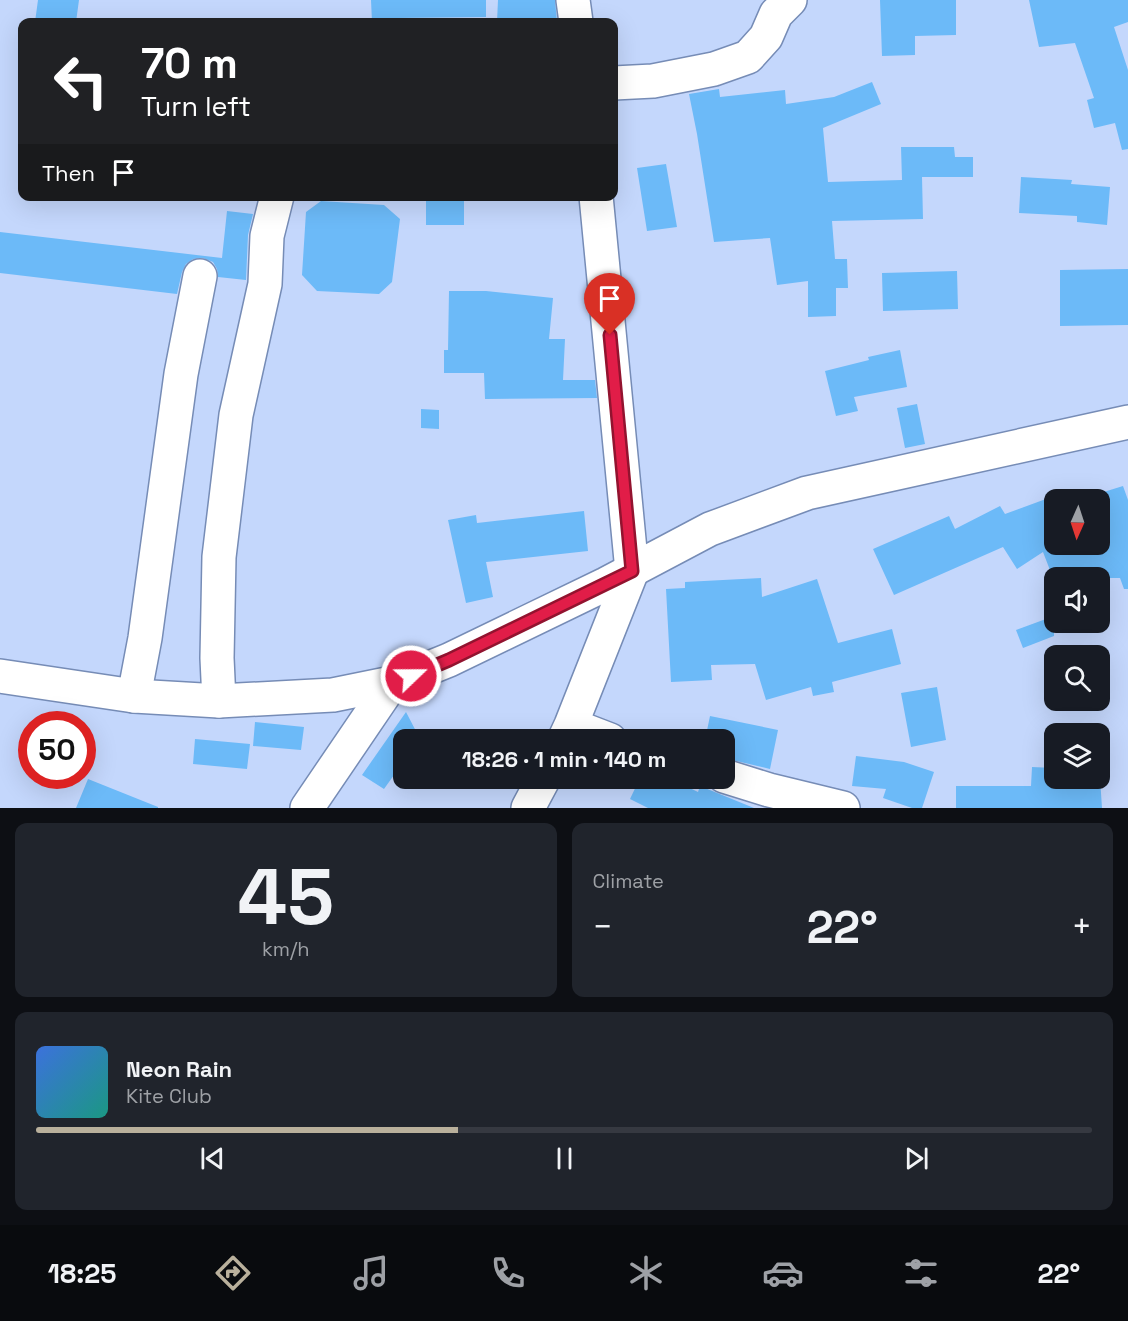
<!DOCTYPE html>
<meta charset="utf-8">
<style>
:root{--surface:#171b24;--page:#20242c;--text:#f1f3f6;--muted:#9ea1a6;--line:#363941;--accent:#b9b09c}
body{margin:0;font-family:"Space Grotesk",sans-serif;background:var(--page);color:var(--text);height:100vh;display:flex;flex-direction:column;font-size:22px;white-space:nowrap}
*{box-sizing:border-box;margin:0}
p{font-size:20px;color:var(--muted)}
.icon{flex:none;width:33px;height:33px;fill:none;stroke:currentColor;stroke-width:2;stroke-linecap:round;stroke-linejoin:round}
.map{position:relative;height:808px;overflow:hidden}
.panel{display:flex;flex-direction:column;gap:15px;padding:15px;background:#0d0f14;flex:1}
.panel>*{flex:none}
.hud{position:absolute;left:18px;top:18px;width:600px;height:183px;border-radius:12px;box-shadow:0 6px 24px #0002;background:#202124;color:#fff;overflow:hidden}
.needle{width:39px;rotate:183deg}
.tools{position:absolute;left:1044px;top:489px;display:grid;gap:12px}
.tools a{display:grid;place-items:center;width:66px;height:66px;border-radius:12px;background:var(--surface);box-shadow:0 6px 24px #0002;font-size:30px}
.speed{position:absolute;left:18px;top:711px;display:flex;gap:12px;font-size:30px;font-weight:700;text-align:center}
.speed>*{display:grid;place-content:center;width:78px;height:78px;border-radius:50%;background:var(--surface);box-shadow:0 6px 24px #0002;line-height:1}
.speed .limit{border:9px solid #d22;background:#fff;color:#111}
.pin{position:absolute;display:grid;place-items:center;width:51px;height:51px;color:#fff;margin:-62px -26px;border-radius:50% 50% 50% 0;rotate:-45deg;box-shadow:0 0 6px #0007}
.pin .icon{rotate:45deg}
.me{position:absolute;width:66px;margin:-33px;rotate:68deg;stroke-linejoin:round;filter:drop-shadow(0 0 4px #0008)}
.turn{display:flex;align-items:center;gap:21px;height:126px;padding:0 24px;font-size:27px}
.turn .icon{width:78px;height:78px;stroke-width:2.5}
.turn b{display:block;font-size:42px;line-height:51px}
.then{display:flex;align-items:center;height:57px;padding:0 24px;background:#0003;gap:12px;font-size:22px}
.big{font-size:45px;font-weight:700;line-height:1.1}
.panel .card{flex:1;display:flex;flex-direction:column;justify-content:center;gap:9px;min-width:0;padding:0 21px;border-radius:12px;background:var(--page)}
.panel .dial{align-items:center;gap:0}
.dial b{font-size:78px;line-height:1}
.song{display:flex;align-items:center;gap:18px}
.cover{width:72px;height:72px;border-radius:9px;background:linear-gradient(135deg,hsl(220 70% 55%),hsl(170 70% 35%))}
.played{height:6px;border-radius:3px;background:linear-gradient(90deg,var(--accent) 40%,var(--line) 40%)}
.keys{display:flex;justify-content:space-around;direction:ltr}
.heat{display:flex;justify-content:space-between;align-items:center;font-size:33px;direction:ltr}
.panel .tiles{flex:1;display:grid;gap:15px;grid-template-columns:1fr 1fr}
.card:last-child{grid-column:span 2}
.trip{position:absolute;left:393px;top:729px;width:342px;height:60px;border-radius:12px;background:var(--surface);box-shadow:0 6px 24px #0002;font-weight:700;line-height:60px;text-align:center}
.dock{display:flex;height:96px;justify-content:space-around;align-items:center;background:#090b0e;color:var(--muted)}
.dock .icon{width:42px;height:42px}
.dock .active{color:var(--accent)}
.dock b{font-size:27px;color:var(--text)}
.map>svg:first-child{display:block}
.building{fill:#6cbaf8}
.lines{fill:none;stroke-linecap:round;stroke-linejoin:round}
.minor-casing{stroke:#768cb6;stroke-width:36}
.major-casing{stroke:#768cb6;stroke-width:36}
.minor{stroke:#fff;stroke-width:33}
.major{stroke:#fff;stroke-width:33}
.route-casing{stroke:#92132f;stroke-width:15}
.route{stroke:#e11d48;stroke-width:10}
</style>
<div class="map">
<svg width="1128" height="808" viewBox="0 0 1128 808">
<rect width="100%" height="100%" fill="#c4d7fc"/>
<path class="building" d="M38,0H79L76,22H35Z
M371,0H486V17L397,18V22H372Z
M498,0H555L557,22H497Z
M880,0H956V35L915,36V55L882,56Z
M1029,0H1128V22L1114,27L1128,70V149L1122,150L1115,123L1094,128L1087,100L1094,98L1075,43L1039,47Z
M872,82L881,104L823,128L828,182L902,180L901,147H954L955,157H973V177H922L923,219L832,221L835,259H847L848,288H836V316L808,317V281L777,285L770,238L714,242L697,134L689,94L719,89L720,97L785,90L786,104L834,97Z
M666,164L677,227L647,231L637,168Z
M1021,177L1072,180L1071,184L1110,187L1107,225L1077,222V216L1019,213Z
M426,196H464V225H426Z
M321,201L384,205L400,219L392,282L379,294L317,291L302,275L306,212Z
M227,211L253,214L248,235L246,280L218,277L217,269L213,262L203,258L193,259L186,264L182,272L177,294L0,273V232L222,258Z
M1128,269V325L1060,326V270Z
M957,271L958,309L883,311L882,273Z
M449,291H486L553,298L549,339H565L563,380H595L597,398L485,399L484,373H444V350H448Z
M900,350L907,387L854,397L858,411L836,416L825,371L869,360L868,357Z
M917,404L925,444L905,448L897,408Z
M421,409L439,410V429L421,428Z
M1123,486L1128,500V589H1124L1120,578H1053L1043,552L1017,569L1003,547L894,595L873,549L949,516L955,529L1000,506L1005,514L1054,496V544H1110L1100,512V500H1095L1094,495Z
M584,511L588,551L486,562L493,597L466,603L448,520L476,515L477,523Z
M761,578L762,597L817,579L838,643L892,629L901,664L832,682L834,692L813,696L811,687L766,700L755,664L711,665L712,680L671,682L666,589L685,588V582Z
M1054,616V636L1023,648L1016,630Z
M937,687L946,740L911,747L901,693Z
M406,712L418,735L404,740V761L384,789L362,775Z
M710,716L778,730L770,769L724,758V740H705Z
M255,722L304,727L301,750L253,746Z
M195,739L250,744L247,769L193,764Z
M856,756L904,762L934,772L922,808H912L883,798L886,789L852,786Z
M1032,767L1054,768V778H1100L1102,808H956V786H1031Z
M640,778H669L698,792L700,786L754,808H648L630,799Z
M88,779L158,807V808H76Z"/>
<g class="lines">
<g class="minor-casing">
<path id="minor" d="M573,0L576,22
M614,83L653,81L714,69L748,57L766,37L776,14L790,0
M134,696L145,638L181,374L200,276
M219,701L217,658L219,557L236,415L265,284L267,236L277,196
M571,725L610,740
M564,740L571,725L632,571L596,196
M724,776L769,790L843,808
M307,808L392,683
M528,808L544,778"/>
</g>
<g class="major-casing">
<path id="major" d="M0,676L134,696L219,701L333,695L392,683L449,660L606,584L710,529L807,493L1128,422"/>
</g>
<use href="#minor" class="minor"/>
<use href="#major" class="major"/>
</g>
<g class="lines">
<g class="route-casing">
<path id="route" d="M411,676L449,660L632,571L610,335"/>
</g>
<use href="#route" class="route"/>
</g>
</svg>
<div class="tools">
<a><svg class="needle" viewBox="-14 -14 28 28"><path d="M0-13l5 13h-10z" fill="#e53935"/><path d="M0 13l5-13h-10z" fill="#9ea1a6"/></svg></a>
<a><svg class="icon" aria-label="sound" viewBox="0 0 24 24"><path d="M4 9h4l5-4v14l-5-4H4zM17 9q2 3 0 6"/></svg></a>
<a><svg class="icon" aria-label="search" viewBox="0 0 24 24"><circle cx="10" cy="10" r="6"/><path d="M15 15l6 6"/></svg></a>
<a><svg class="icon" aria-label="layers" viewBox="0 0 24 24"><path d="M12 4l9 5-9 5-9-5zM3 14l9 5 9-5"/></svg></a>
</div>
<div class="speed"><div class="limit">50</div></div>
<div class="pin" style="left:610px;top:335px;background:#d93025"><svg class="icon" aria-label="arrive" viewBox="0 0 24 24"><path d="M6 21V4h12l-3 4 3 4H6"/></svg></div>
<svg class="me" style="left:411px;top:676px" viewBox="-20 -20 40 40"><circle r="17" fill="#e11d48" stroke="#fff" stroke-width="3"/><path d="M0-11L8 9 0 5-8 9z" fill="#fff"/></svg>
<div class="trip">18:26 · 1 min · 140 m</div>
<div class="hud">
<div class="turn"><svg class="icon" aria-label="left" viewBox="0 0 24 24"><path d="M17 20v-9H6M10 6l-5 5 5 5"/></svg><div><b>70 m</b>Turn left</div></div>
<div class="then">Then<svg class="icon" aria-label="arrive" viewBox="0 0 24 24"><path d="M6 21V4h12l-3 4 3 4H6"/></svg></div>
</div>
</div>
<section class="panel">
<div class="tiles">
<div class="card dial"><b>45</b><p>km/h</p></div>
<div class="card"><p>Climate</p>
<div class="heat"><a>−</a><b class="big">22°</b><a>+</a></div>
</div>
<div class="card">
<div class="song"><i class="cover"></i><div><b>Neon Rain</b><p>Kite Club</p></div></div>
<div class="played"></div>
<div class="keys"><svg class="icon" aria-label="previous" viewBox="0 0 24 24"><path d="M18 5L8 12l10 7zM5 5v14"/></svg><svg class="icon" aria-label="pause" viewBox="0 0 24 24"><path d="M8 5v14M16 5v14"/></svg><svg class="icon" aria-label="next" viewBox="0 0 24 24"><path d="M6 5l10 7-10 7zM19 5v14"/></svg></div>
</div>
</div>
</section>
<nav class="dock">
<b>18:25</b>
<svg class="icon active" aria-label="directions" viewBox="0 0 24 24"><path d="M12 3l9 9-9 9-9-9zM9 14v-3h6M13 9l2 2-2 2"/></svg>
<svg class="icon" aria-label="music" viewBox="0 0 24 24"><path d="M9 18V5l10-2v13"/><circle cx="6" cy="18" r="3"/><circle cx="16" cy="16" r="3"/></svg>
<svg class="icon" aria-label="phone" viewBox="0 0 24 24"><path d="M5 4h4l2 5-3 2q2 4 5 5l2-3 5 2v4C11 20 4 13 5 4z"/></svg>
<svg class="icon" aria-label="climate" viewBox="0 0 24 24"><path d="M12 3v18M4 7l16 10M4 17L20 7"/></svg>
<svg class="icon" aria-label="car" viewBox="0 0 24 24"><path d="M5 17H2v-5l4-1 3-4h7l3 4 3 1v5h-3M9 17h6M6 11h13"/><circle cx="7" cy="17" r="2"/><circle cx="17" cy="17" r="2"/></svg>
<svg class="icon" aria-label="filters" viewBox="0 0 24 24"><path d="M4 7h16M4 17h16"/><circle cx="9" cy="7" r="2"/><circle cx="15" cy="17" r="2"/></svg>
<b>22°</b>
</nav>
